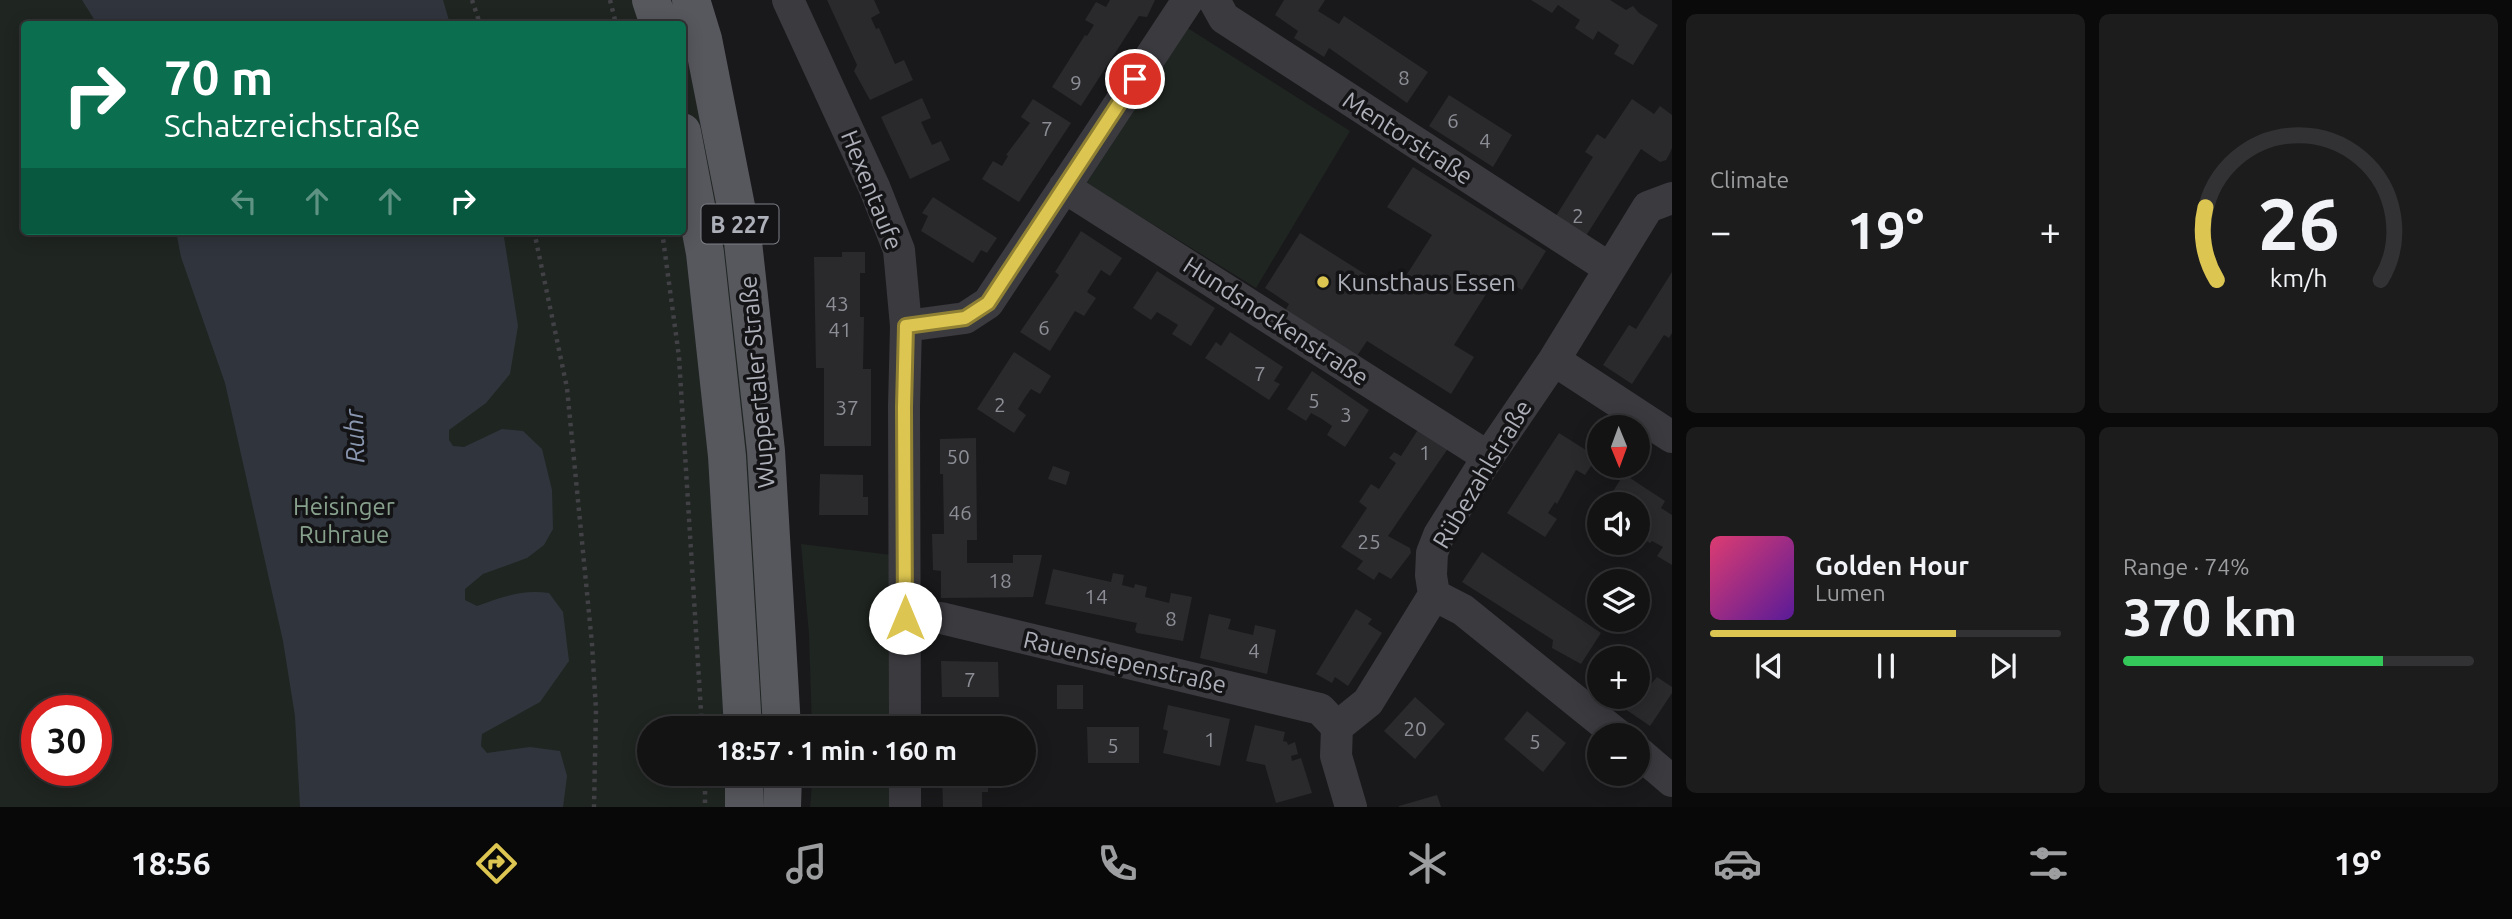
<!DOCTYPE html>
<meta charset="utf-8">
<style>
:root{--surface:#131314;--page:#1c1c1d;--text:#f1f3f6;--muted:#9d9ea0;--line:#323234;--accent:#dcc550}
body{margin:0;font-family:Ubuntu,sans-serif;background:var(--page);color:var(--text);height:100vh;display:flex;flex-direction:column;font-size:26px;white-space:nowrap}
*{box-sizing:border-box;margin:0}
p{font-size:23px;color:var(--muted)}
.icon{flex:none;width:38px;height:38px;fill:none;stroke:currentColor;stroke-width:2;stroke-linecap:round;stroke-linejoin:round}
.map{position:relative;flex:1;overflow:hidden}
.drawer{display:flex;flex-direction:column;gap:14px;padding:14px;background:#0a0a0b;width:840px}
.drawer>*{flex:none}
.hud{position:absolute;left:21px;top:21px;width:665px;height:214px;border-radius:7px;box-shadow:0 4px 18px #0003,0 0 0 2px var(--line);background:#0b6e4f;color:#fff;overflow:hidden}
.needle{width:46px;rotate:179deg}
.controls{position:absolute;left:1587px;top:415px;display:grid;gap:14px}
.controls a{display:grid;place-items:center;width:63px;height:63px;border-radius:50%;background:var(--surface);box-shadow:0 4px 18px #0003,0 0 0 2px var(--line);font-size:35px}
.speed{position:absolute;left:21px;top:695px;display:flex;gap:14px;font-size:35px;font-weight:700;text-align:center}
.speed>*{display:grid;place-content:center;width:91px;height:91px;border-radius:50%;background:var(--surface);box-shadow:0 4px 18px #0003,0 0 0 2px var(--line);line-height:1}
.speed .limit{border:10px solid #d22;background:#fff;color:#111}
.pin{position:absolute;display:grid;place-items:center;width:60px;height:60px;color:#fff;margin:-30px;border:4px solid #fff;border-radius:50%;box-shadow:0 2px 7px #0007}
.me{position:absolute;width:77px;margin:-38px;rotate:0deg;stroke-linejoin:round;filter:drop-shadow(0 0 5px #0008)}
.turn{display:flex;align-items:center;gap:24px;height:147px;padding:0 28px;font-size:32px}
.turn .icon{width:91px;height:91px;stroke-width:2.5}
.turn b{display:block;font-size:49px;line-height:60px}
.lanes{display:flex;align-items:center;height:66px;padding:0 28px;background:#0003;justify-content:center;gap:35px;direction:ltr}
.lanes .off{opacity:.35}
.big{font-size:52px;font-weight:700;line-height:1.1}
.drawer .widget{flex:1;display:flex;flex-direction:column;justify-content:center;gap:10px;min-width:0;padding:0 24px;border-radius:10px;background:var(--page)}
.drawer .dial{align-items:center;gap:0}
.dial svg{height:182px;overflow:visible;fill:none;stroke:var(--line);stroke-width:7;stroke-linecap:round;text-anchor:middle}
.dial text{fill:var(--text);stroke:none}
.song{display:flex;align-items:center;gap:21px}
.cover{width:84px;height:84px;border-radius:10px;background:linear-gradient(135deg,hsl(340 70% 55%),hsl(270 70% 35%))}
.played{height:7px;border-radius:4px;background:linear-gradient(90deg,var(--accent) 70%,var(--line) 70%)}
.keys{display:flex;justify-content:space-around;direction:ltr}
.heat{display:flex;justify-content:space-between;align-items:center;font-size:38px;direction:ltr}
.charge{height:10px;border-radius:5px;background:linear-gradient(90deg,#34c759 74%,var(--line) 0)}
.drawer .tiles{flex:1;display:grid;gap:14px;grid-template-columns:repeat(2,1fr)}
.trip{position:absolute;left:637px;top:716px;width:399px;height:70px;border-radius:35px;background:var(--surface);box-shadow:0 4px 18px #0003,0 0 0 2px var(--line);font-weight:700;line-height:70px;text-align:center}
.tabs{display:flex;height:112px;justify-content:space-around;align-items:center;background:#080808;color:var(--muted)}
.tabs .icon{width:49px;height:49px}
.tabs .active{color:var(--accent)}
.tabs b{font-size:32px;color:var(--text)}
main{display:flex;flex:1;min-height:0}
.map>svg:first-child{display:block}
.green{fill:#1f2521;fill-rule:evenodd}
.water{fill:#30353d}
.building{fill:#2a292c}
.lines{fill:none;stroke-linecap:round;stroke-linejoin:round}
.path{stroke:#414146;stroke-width:4.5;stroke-dasharray:3.5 5;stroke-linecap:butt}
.minor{stroke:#3a3a3f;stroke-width:32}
.primary{stroke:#57575e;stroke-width:38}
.route-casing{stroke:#8f8034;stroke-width:18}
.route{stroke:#dcc550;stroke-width:12}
.poi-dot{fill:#dcc550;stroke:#141416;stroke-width:2.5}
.labels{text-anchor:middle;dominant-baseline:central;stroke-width:7;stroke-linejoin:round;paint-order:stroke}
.number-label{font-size:21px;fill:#8c8e96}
.shield{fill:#141416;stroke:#7f8088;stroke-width:2}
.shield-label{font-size:23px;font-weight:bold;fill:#adafb9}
.street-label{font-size:24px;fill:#adafb9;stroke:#141416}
.poi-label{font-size:24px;fill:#adafb9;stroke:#141416;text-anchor:start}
.park-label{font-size:24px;fill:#87a18d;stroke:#141416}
.water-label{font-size:26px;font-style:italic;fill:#8996af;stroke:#141416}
</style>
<main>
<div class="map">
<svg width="1672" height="807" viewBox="0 0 1672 807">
<rect width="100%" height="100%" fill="#19191b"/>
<path class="green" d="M0,0H700L799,728H649V774H801L798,807H0ZM24,24H682V231H24ZM37,710H96V770H37Z
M1186,27L1350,131L1256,288L1086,183Z
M801,544L892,555L890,728H812L809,635Z
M813,774H890V807H810Z"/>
<path class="water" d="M82,0H443L450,24H97Z
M176,231H503L518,326L510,374L486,403L449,430V440L453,446L464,447L502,429L523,431L542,449L552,490L553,529L544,545L527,558L483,574L465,589V600L477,606C502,597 522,589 549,593L563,612L569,661L540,702L482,734L481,746L487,753L530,747L560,751L567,776L563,807H300L295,716L283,641L225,383L181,257Z"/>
<path class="building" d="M827,0H874L880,13L871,18L876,29L879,28L895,64L904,60L913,80L870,100L854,71L857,65Z
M1110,0H1155L1147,17L1139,16L1081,106L1052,87L1085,35L1087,36L1094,25L1085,20L1096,2L1106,7Z
M1284,0H1325L1318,11L1339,24L1344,16L1428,72L1407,103L1329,48L1324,57L1294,38L1298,31L1275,15Z
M1531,0H1610L1626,10L1633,6L1639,13L1658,25L1633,65L1614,54L1619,45L1598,31L1593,40L1575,28L1580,20L1558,5L1552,13Z
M1449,95L1512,135L1493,167L1429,126Z
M922,98L931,118L921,122L932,145L941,141L950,160L910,179L881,117Z
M1033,99L1071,123L1019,202L982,179L993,161L1002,166L1008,156L1006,155L1030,123L1021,117Z
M1632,99L1654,114L1660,106L1672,115V148L1669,155L1666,160L1660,162L1641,149L1584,239L1554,219L1593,157L1585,152L1597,134L1605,139Z
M1413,167L1546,251L1522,290L1498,275L1454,345L1474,357L1451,394L1367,341L1357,356L1285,311L1289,304L1265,288L1300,233L1395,293L1432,235L1387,207Z
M933,197L997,238L987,253L981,250L973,263L921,231L928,216L922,213Z
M1081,231L1122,258L1110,276L1101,270L1087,292L1096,298L1084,316L1075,311L1050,351L1020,332L1059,275L1055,272Z
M842,252H865V273H860V317H864L863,369H871V446H824V368H816L814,257H842Z
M1157,271L1215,308L1191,346L1172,334L1178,325L1167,318L1157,312L1151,320L1133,308Z
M1672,272V333L1669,338L1664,335L1632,384L1603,365L1629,325L1636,329Z
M1230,332L1283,367L1274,381L1280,384L1269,400L1205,358L1216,342L1221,346Z
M1014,352L1051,376L1040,394L1031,389L1024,399L1018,409L1026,415L1014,433L977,409Z
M1312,371L1369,410L1345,447L1327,435L1332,426L1322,419L1311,413L1306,421L1287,409Z
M1419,428L1449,447L1388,536L1410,548L1411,553L1391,579L1379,572L1374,580L1357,569L1363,561L1341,547L1367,508L1359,502L1371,484L1379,489L1396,463L1389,458L1394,452L1401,456Z
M1559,433L1597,457L1585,475L1576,470L1557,504L1555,502L1548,513L1557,519L1545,537L1507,513Z
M976,438L977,540H967V563H1013V555H1042L1033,597L941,598V571L933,570L932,534H944L943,474H940V439Z
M1053,466L1070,472L1066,485L1048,479Z
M820,474L863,475V497H868V515H819Z
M1624,474L1665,501L1661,508L1672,515V565L1657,556L1663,547L1652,541L1650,543L1640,537L1645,529L1638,524V504H1605Z
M1482,552L1601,633L1581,664L1552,648L1553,640L1462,582Z
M1053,569L1111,582L1113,573L1124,575L1122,585L1134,588L1135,584L1147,587L1145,597L1169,603L1171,593L1192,597L1183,641L1137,633L1135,630L1137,623L1045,604Z
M1356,609L1372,619L1368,624L1382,633L1348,686L1335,677L1332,683L1316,674Z
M1209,614L1231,619L1228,629L1253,635L1255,625L1276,630L1267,674L1200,658Z
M941,661L998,662L999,697H942Z
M1638,677L1651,684L1657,677L1672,687V693L1650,726L1606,696H1638Z
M1057,685H1083V709H1057Z
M1415,697L1445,724L1415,759L1384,731Z
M1168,705L1230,719L1220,766L1163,753L1168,731L1163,729Z
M1527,711L1566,743L1543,772L1504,739Z
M942,722H988V728H942Z
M1255,725L1285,732L1283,741L1287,742L1288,745L1295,742L1298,754L1291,756L1292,761L1301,758L1312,793L1276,803L1265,765L1246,761Z
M1087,727H1139V763H1088Z
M942,774L988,775V792H982V807H943Z
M1437,795L1441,807H1399V806Z"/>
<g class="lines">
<path class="path" d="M472,0L480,24
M610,0L616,24
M534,231L567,388L592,644L596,710L594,807
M662,231L679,357L702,728
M705,774V807"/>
<path class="minor" d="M788,0L875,189L899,250L906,326L904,406L905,728
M1214,0L1224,18L1609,268
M1064,187L1488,457
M906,326L965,318L988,303L1188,0
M1554,360L1672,437
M1434,595L1463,610L1618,735
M905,618H941L1320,709L1337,727
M1638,752L1672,781
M905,807V774
M1351,807L1336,756L1337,727L1368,702L1434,595L1431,575L1432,553L1439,535L1488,457L1554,360L1648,207L1672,198"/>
<path class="primary" d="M651,0L659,24
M691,0L703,39L743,242L766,451L782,728
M682,132L705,253L727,456L743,728
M744,807V774
M782,807L783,774"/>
</g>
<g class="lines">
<g class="route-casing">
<path id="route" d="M905,618L904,407L906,326L965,318L988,303L1135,79"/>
</g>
<use href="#route" class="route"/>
</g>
<circle class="poi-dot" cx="1323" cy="282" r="7"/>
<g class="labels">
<g class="number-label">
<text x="1404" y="77">8</text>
<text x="1076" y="82">9</text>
<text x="1453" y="120">6</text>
<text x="1047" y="128">7</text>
<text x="1485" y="140">4</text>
<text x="1578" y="215">2</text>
<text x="837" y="303">43</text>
<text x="1044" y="327">6</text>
<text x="840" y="329">41</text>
<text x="1260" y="373">7</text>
<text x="1314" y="400">5</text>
<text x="1000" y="404">2</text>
<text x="847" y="407">37</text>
<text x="1346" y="414">3</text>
<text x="1425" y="452">1</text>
<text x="958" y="456">50</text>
<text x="960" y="512">46</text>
<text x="1369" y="541">25</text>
<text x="1000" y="580">18</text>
<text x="1096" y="596">14</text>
<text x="1171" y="618">8</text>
<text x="1254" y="650">4</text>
<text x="970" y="679">7</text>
<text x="1415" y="728">20</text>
<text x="1210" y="739">1</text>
<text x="1535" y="741">5</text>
<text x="1113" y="745">5</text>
</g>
<rect class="shield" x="701.5" y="204.5" width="77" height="39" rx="5"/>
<g class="shield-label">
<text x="740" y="224">B 227</text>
</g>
<g class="street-label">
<text transform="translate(1408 138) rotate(33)">Mentorstraße</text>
<text transform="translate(872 190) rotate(68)">Hexentaufe</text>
<text transform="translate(1276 321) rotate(33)">Hundsnockenstraße</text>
<text transform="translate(757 382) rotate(-95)">Wuppertaler Straße</text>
<text transform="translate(1482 474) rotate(-59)">Rübezahlstraße</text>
<text transform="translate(1125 662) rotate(13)">Rauensiepenstraße</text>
</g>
<g class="poi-label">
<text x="1337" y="282">Kunsthaus Essen</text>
</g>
<g class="park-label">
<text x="344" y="506">Heisinger<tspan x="344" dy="28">Ruhraue</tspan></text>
</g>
<g class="water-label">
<text transform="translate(354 436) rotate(-92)">Ruhr</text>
</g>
</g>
</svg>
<div class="controls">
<a><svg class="needle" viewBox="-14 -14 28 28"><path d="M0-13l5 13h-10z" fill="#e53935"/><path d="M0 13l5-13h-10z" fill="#9d9ea0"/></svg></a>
<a><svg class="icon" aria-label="sound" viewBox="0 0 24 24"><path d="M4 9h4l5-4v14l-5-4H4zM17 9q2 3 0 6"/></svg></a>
<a><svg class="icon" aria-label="layers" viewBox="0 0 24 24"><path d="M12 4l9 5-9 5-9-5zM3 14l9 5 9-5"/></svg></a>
<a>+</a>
<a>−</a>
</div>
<div class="speed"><div class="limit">30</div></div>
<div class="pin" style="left:1135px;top:79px;background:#d93025"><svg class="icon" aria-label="arrive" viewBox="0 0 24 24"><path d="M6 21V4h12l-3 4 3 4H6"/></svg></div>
<svg class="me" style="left:905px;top:618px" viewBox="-20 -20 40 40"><circle r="19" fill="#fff"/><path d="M0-13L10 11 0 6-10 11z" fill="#dcc550"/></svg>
<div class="trip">18:57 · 1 min · 160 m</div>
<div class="hud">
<div class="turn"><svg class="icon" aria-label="right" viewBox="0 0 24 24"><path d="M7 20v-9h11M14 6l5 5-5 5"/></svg><div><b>70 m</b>Schatzreichstraße</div></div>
<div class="lanes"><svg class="icon off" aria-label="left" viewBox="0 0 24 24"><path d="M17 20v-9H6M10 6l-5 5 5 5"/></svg><svg class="icon off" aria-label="ahead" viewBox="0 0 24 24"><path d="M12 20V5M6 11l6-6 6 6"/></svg><svg class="icon off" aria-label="ahead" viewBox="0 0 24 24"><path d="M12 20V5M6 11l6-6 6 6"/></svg><svg class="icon" aria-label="right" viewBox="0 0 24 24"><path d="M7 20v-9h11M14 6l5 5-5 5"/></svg></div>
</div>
</div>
<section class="drawer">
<div class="tiles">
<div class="widget"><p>Climate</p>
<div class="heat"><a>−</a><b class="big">19°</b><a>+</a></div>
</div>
<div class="widget dial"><svg viewBox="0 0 100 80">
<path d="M14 69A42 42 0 1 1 86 69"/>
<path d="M14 69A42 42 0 0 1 9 37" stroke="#dcc550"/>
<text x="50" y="56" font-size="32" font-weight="700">26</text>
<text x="50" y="72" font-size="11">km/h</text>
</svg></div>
<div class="widget">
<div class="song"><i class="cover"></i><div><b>Golden Hour</b><p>Lumen</p></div></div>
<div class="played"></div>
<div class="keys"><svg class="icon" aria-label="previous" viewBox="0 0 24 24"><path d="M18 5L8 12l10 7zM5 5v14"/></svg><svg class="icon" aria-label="pause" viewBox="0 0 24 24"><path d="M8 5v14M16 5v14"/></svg><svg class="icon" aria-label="next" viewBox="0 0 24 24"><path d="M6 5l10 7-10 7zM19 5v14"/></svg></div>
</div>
<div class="widget"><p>Range · 74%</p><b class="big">370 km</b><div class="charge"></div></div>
</div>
</section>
</main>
<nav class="tabs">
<b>18:56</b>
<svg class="icon active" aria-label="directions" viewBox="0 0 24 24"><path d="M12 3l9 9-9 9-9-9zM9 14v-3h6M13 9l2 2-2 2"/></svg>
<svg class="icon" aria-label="music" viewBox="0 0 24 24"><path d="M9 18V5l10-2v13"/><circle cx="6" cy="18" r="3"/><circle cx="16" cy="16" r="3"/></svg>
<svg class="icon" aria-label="phone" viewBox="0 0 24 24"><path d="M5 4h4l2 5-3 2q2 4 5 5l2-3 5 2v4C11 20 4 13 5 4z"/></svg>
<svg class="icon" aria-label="climate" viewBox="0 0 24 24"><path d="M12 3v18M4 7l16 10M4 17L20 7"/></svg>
<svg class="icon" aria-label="car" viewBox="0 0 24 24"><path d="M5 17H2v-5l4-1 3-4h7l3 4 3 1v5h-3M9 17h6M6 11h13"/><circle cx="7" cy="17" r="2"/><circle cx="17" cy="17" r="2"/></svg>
<svg class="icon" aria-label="filters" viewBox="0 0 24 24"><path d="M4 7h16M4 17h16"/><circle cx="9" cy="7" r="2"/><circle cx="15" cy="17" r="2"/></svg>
<b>19°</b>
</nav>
